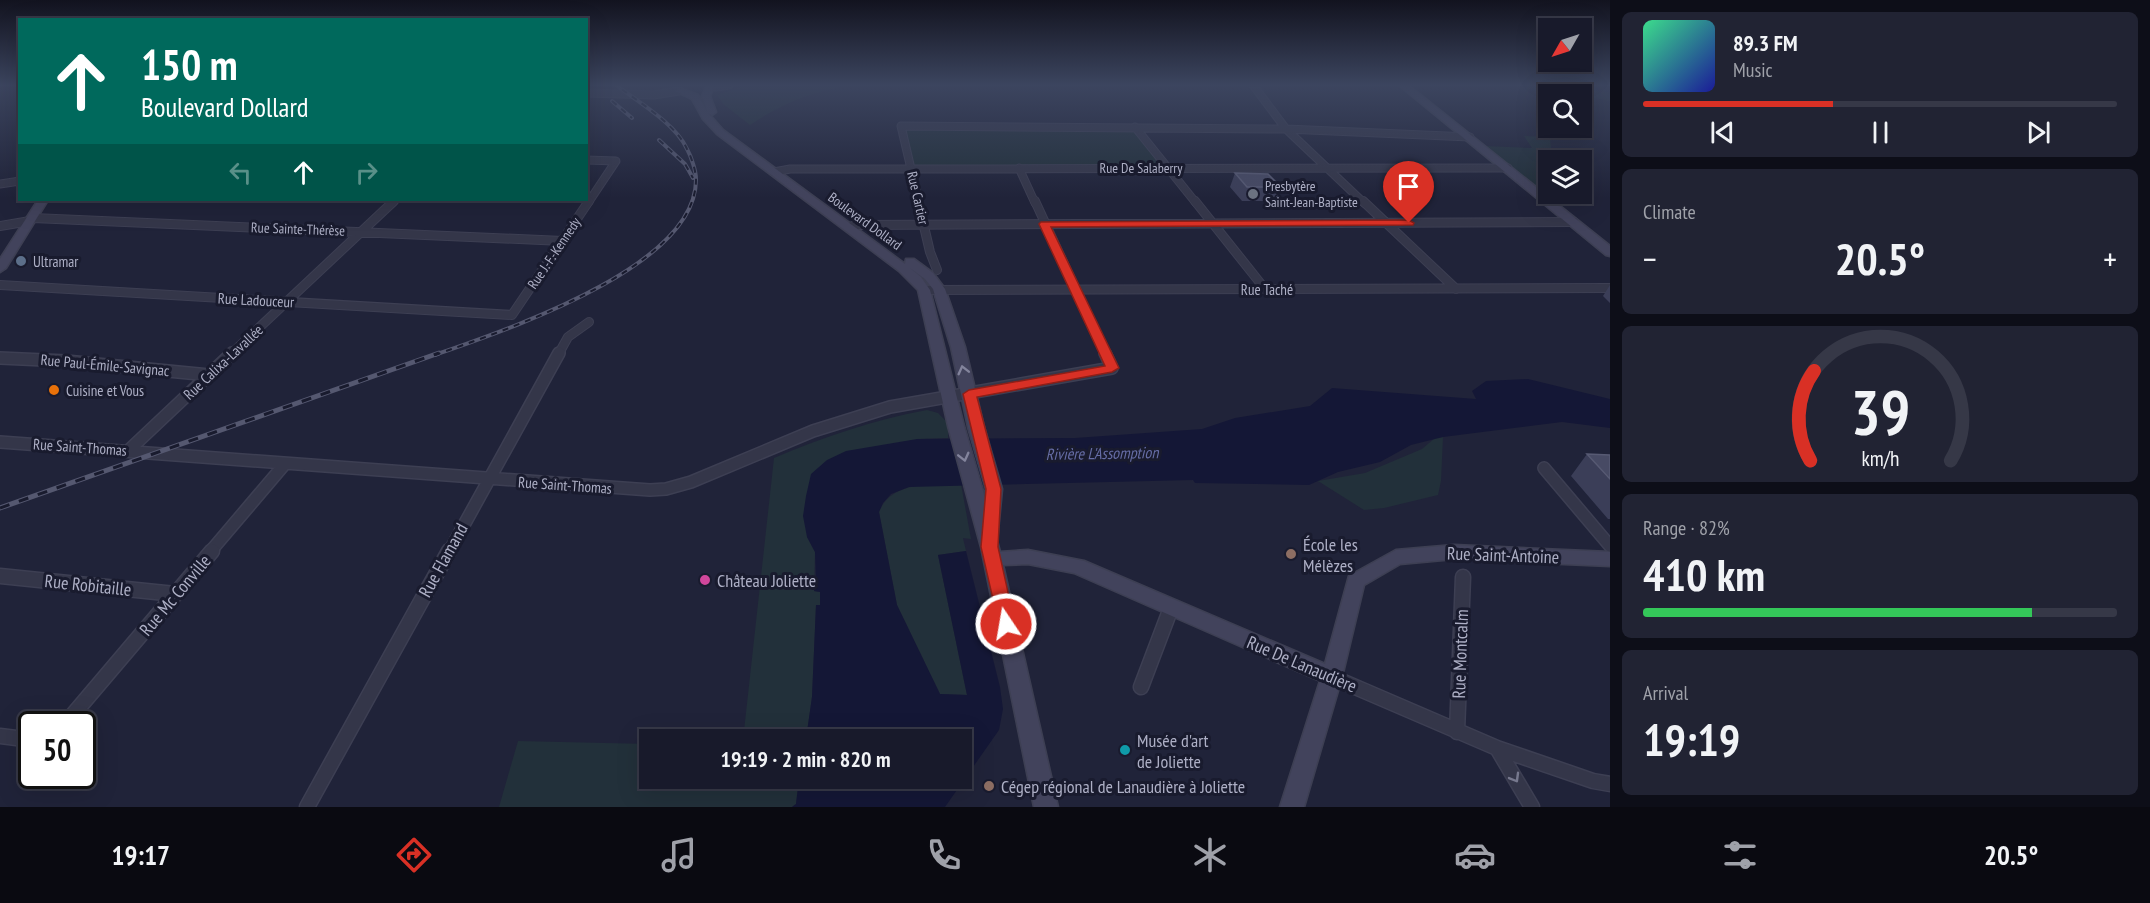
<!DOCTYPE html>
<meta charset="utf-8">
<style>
:root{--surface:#181a2b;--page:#212333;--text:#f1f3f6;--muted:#9fa1a9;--line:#363847;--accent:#d93025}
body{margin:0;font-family:"PT Sans Narrow",sans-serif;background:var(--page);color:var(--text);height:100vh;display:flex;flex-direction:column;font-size:22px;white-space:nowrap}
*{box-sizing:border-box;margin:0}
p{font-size:20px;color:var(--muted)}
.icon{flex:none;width:33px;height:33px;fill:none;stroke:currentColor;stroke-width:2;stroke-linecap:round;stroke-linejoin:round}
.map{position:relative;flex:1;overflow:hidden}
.side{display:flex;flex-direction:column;gap:12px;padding:12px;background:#0d0e18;width:540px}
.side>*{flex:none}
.top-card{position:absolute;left:18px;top:18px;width:570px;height:183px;border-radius:0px;box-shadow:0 6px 24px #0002,0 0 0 2px var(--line);background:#00695c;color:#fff;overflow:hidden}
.needle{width:39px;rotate:231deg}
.controls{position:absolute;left:1538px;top:18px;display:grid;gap:12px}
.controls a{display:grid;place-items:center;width:54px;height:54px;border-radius:0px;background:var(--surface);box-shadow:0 6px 24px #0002,0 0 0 2px var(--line);font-size:30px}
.speed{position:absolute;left:18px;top:711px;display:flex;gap:12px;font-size:30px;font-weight:700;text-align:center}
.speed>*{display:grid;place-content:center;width:78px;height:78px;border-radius:50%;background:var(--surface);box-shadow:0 6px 24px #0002,0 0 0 2px var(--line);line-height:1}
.speed .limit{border:3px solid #111;border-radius:9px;background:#fff;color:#111}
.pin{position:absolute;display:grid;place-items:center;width:51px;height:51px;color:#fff;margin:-62px -26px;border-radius:50% 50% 50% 0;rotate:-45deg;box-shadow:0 0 6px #0007}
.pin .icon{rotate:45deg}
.me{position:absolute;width:66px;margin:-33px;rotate:348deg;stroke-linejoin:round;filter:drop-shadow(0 0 4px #0008)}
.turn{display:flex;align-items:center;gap:21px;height:126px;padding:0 24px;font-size:27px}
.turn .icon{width:78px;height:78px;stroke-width:2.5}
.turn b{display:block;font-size:42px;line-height:51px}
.lanes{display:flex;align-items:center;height:57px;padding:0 24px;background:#0003;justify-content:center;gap:30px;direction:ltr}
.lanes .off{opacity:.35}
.big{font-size:45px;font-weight:600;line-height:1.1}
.side .tile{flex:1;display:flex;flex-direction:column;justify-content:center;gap:9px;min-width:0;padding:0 21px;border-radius:9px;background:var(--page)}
.side .dial{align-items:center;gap:0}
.dial svg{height:156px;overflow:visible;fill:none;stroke:var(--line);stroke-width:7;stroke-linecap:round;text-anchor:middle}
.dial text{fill:var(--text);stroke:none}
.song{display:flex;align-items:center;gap:18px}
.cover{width:72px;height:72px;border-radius:9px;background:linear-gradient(135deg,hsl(150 70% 55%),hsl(240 70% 35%))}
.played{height:6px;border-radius:3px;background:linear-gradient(90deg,var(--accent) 40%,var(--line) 40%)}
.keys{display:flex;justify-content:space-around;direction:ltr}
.heat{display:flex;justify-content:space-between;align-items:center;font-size:33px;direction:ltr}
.charge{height:9px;border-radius:4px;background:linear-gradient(90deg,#34c759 82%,var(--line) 0)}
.trip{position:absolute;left:639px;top:729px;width:333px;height:60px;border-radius:0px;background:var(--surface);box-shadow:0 6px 24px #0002,0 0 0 2px var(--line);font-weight:600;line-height:60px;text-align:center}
.menu{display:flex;height:96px;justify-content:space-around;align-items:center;background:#0a0a11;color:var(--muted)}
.menu .icon{width:42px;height:42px}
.menu .current{color:var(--accent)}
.menu b{font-size:27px;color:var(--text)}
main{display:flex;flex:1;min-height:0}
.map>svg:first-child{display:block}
.green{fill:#22303a}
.water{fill:#141736}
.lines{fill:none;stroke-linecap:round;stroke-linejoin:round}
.street-far3-casing{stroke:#3d3f53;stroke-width:9}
.street-far2-casing{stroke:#3d3f53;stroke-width:10}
.street-far1-casing{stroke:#3d3f53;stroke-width:14}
.street-casing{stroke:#3d3f53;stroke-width:17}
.secondary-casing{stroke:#3d3f53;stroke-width:3}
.street-far3{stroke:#343649;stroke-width:7}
.street-far2{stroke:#343649;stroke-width:8}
.street-far1{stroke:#343649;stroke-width:11}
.street{stroke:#343649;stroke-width:14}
.secondary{fill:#42435c;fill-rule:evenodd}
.rail-far1-casing{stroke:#555870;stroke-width:4}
.rail-casing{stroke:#555870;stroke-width:5}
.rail-far1{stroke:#191b2e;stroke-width:2;stroke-dasharray:6;stroke-linecap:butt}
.rail{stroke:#191b2e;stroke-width:3;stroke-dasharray:10;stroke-linecap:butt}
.wall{fill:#3b3e58}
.building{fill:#474a64;stroke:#575a73;stroke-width:1.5}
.oneway{stroke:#83849c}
.oneway2{stroke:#77798e}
.route{fill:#d93025;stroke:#8d1f18;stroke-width:1.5}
.worship-dot{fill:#6b7280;stroke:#191b2e;stroke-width:2}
.service-dot{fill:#5c6f8a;stroke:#191b2e;stroke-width:2}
.food-dot{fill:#e8710a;stroke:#191b2e;stroke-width:2}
.education-dot{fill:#8d6e63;stroke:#191b2e;stroke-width:2}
.hotel-dot{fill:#d1479c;stroke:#191b2e;stroke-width:2}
.culture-dot{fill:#0f9aa8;stroke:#191b2e;stroke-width:2}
.labels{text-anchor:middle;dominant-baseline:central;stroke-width:6;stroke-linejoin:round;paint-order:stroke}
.far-street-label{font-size:14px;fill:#aeb0c6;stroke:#191b2e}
.far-poi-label{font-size:14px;fill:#aeb0c6;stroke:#191b2e;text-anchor:start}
.poi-label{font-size:15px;fill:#aeb0c6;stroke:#191b2e;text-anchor:start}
.street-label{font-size:15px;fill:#aeb0c6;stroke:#191b2e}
.water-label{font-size:16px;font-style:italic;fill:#666da6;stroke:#191b2e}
.near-poi-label{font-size:18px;fill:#aeb0c6;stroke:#191b2e;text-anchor:start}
.near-street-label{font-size:18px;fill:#aeb0c6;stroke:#191b2e}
</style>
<main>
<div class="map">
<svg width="1610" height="807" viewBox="0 0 1610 807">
<rect width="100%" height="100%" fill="#202339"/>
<path class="green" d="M747,85H849C812,92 781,104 750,125L723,104L717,95Z
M1510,85C1544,85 1576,87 1610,93V101C1577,94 1543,93 1510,85Z
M901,126L1135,127L1169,168L911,169Z
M1524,136L1550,137L1552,160H1548V192L1542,194L1484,146L1532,148Z
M927,410L938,413L948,423V438L917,439L807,537L815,552L814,591L820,592V605L816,606L812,697L806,739L743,740L774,458C824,437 873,420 927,410Z
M1443,437L1441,481L1438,495L1384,508L1364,510L1318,481L1365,473L1422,449L1435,438Z
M961,484L971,539L963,538L966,551L938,555L967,695L940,694L897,605L879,512C892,480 932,485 961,484Z
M518,741L649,744L650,778L799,779L796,804L792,807H499Z"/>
<path class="water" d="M1528,379L1610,399V428L1562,422L1443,437L1411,445L1380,462L1338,472L1309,485L1195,483L1193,480L909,487L891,494L883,503L879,512L897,605L940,694L967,695L938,555L966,551L1000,687L1003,709L999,730L945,807H792L796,804L799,779L962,778V740L806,739L812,697L816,605H820V592L814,591L816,581L815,552L807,537L803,516L806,496L811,474L827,460L846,451L917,439L1075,438L1202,429L1235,418L1310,406L1332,388L1476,399L1472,391L1486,381Z"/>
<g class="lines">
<g class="street-far3-casing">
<path id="street-far3" d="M1253,85L1286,129L1364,203
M716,87L729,85
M586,93L654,95L679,91
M1135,127L1196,203
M586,160L616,161L588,203
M1019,168L1035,203
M774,172L790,169L1508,168
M0,184L20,181
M392,203L395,200
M919,203L901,126L1286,129L1470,137"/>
</g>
<g class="street-far2-casing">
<path id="street-far2" d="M918,201L930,252L937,270
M1035,201L1106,355
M1195,201L1265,289
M1363,201L1456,289
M33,218L563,241
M0,226L30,221
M849,227L858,225L1574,222
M0,285L512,315L589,201
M924,290L1610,288
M230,355L394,201
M558,355L568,337L589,322"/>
</g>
<g class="street-far1-casing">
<path id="street-far1" d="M0,358L66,361L209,375
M0,442L650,490L666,489L691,482L813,431L890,407L1112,368L1105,353
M129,450L232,353
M1544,468L1610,546
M210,552L284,465
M449,552L559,353"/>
</g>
<g class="street-casing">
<path id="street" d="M0,576L175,594
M1332,677L1497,748L1593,781L1610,784
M1141,687L1171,608
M65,724L212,551
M1457,732L1463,577
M0,736L32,740
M1497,748L1532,807
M307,807L449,551"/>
</g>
<g class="secondary-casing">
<path id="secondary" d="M1399,85H1408L1610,246V256L1606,255Z
M709,86L713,89L710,96L716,112L712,115L708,113L723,130L905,264L906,259H914L933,273L945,289L965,347L984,427L1002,489L997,541L1000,552L1028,550L1084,561L1325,664L1349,576L1396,550L1454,545L1610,552V566L1454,559L1400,564L1364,585L1342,677L1304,807H1280L1320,681L1074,573L1028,564L1003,565L1058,807H1034L981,547L948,426L918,290L899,271L717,134L703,119L692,99L675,91L679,88L698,95L707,111L702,96L706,87ZM910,268L925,279L933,289L951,347L968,427L986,489L985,498L964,426L930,290L921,277Z
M38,200H48L6,268L0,272V259Z"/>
</g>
<use href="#street-far3" class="street-far3"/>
<use href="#street-far2" class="street-far2"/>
<use href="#street-far1" class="street-far1"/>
<use href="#street" class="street"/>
<use href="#secondary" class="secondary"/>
<g class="rail-far1-casing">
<path id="rail-far1" d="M612,101L632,118
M659,140L685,164L693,178
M435,355C502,331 697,268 696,179C696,171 691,156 687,149C676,124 637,101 616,85"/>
</g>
<g class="rail-casing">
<path id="rail" d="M0,508L439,353"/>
</g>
<use href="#rail-far1" class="rail-far1"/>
<use href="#rail" class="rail"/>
</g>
<path class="wall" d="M1235,173L1281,187L1276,201H1242L1230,187Z
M1610,285V303L1603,296Z
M1587,454L1610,455V519H1608L1571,476Z"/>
<path class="building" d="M1235,173L1268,174L1281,187H1247Z
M1587,454L1610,455V479Z"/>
<defs><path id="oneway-chevron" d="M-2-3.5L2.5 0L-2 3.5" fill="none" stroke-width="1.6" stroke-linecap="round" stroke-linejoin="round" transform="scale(1.5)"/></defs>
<g class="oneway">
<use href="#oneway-chevron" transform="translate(963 370) rotate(-104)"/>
<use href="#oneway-chevron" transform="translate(964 457) rotate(76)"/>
</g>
<use class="oneway2" href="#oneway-chevron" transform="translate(1515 778) rotate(60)"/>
<linearGradient id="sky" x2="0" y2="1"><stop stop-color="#12131f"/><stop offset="0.43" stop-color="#3c455f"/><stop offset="1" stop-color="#3c455f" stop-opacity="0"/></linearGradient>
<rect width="1610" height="198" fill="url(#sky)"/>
<path class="route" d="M1409,220L1414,223L1413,225L1051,227L1119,368L1112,372L977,397L1001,489L998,547L1015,624L1013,630L1006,632L1000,630L981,547L986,489L963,394L969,390L1105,366L1039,224L1041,222Z"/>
<circle class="worship-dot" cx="1253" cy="194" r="6"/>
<circle class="service-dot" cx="21" cy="261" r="6"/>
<circle class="food-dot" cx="54" cy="390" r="6"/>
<g class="education-dot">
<circle cx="1291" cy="554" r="6"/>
<circle cx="989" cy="786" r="6"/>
</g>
<circle class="hotel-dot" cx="705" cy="580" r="6"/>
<circle class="culture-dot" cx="1125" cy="750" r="6"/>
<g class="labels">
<g class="far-street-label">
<text x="1141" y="168">Rue De Salaberry</text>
<text transform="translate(918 198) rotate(77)">Rue Cartier</text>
<text transform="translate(865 221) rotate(36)">Boulevard Dollard</text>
<text transform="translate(298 229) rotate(2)">Rue Sainte-Thérèse</text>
<text transform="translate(554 253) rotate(-56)">Rue J.-F.-Kennedy</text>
</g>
<g class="far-poi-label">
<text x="1265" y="186">Presbytère<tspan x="1265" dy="16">Saint-Jean-Baptiste</tspan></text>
</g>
<g class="poi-label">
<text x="33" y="261">Ultramar</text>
<text x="66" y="390">Cuisine et Vous</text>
</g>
<g class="street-label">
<text x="1267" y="289">Rue Taché</text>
<text transform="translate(256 300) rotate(3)">Rue Ladouceur</text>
<text transform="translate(223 362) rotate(-43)">Rue Calixa-Lavallée</text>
<text transform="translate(105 365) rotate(5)">Rue Paul-Émile-Savignac</text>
<text transform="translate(80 447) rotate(4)">Rue Saint-Thomas</text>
<text transform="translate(565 485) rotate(4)">Rue Saint-Thomas</text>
</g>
<g class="water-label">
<text transform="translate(1102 453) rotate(-1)">Rivière L'Assomption</text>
</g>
<g class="near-poi-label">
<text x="1303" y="544">École les<tspan x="1303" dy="21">Mélèzes</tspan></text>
<text x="717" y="580">Château Joliette</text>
<text x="1137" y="740">Musée d'art<tspan x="1137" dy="21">de Joliette</tspan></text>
<text x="1001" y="786">Cégep régional de Lanaudière à Joliette</text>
</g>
<g class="near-street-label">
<text transform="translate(1503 555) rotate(2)">Rue Saint-Antoine</text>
<text transform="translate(443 560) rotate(-61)">Rue Flamand</text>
<text transform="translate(88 585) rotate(6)">Rue Robitaille</text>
<text transform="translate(175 595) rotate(-50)">Rue Mc Conville</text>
<text transform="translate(1460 654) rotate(-88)">Rue Montcalm</text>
<text transform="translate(1302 664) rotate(23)">Rue De Lanaudière</text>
</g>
</g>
</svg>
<div class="controls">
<a><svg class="needle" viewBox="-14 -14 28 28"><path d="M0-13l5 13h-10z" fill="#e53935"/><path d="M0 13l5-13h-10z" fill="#9fa1a9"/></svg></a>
<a><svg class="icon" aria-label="search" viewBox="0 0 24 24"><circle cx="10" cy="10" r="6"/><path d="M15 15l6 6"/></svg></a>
<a><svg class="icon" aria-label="layers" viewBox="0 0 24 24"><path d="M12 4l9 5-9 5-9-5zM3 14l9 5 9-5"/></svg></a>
</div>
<div class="speed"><div class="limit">50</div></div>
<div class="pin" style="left:1409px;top:223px;background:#d93025"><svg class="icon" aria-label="arrive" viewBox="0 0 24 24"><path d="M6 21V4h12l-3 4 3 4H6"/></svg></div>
<svg class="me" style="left:1006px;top:624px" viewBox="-20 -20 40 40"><circle r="17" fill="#d93025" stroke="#fff" stroke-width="3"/><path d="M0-11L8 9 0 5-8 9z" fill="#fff"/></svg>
<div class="trip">19:19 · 2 min · 820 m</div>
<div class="top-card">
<div class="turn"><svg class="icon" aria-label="ahead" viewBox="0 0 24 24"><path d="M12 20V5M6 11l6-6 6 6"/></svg><div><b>150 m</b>Boulevard Dollard</div></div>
<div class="lanes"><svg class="icon off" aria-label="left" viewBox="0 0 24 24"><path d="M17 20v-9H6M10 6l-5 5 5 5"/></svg><svg class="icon" aria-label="ahead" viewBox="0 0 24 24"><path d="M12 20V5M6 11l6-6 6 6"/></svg><svg class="icon off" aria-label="right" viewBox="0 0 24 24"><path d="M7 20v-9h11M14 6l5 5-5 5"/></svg></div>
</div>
</div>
<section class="side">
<div class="tile">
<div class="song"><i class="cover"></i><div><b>89.3 FM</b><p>Music</p></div></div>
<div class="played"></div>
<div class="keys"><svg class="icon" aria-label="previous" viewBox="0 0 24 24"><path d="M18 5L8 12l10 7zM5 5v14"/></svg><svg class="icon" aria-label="pause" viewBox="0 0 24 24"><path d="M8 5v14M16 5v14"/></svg><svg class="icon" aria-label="next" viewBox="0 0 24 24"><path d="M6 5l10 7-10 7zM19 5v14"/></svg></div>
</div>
<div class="tile"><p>Climate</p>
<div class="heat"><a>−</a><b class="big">20.5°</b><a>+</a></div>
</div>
<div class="tile dial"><svg viewBox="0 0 100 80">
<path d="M14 69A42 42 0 1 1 86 69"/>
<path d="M14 69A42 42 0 0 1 16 23" stroke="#d93025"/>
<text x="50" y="56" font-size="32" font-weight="700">39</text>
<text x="50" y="72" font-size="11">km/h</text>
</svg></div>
<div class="tile"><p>Range · 82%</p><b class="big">410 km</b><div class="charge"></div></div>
<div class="tile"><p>Arrival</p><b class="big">19:19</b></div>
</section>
</main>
<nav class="menu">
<b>19:17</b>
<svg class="icon current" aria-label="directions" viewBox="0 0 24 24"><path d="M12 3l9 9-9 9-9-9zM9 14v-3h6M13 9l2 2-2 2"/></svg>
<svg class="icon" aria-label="music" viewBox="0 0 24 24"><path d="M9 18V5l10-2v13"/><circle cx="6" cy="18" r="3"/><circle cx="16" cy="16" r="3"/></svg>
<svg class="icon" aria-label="phone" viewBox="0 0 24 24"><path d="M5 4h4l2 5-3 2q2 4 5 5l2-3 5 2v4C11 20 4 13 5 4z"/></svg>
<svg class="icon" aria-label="climate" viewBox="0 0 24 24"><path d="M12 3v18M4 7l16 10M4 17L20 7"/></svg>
<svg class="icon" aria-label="car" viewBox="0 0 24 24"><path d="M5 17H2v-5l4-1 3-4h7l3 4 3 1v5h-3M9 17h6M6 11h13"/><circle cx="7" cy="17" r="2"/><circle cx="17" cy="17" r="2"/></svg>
<svg class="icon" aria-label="filters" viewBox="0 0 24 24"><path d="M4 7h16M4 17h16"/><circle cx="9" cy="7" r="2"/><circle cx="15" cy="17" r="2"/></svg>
<b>20.5°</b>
</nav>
